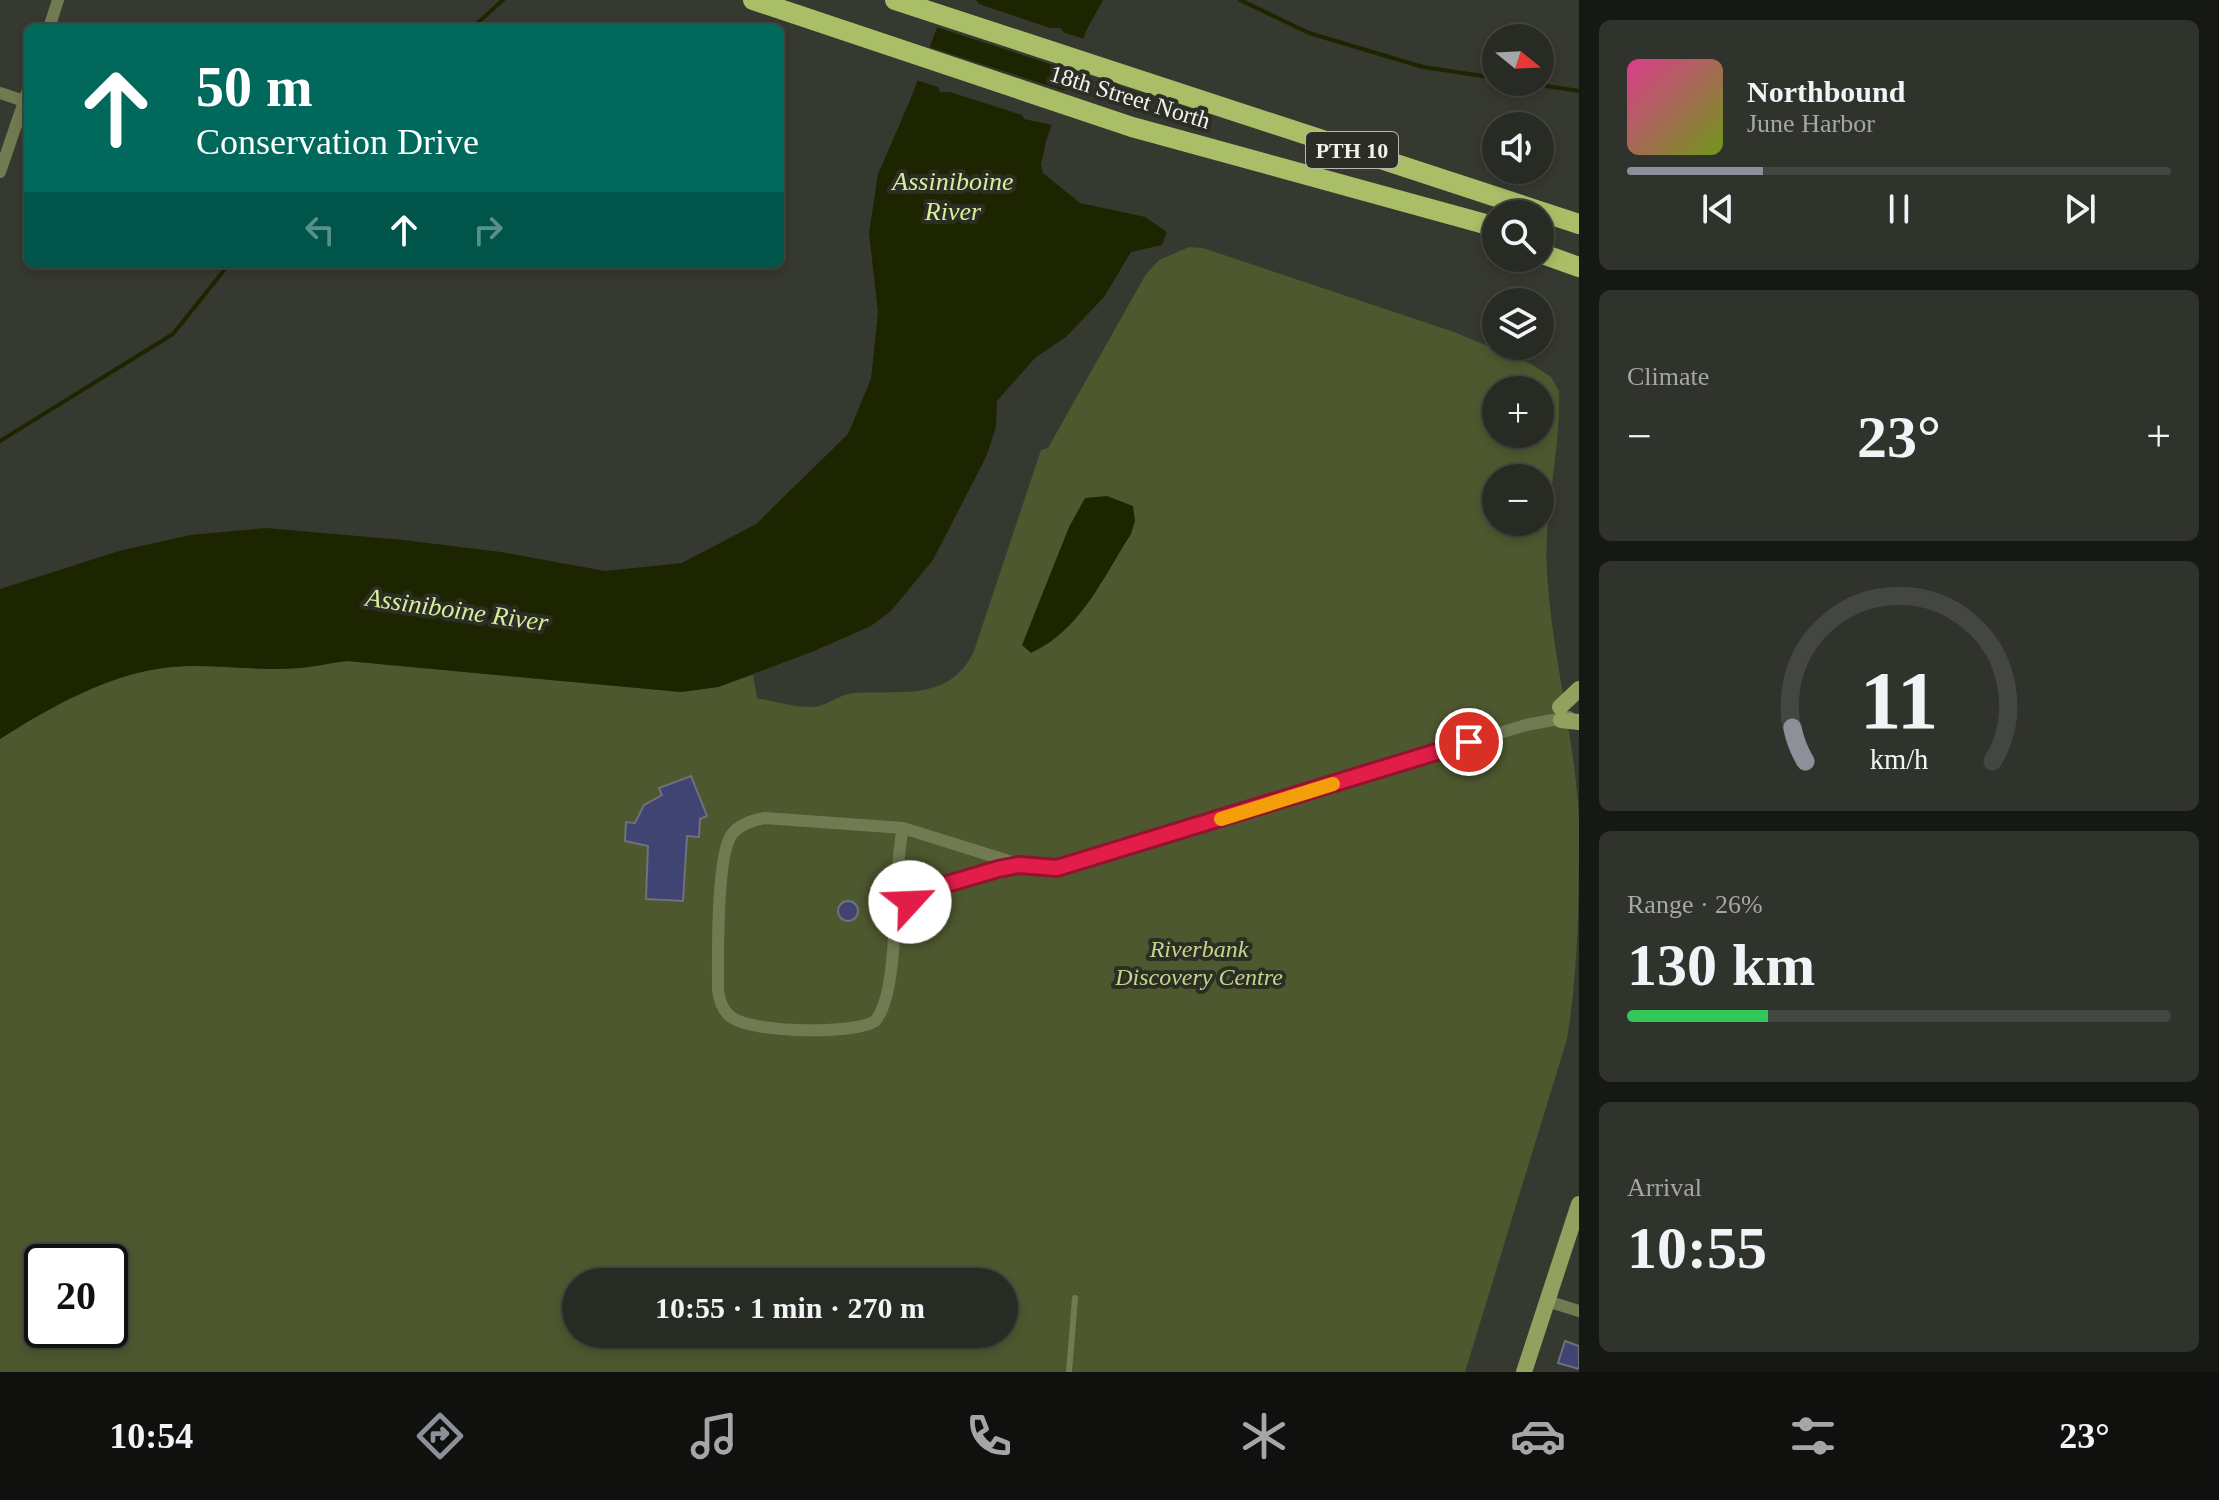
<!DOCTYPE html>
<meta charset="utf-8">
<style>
:root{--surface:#282b23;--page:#30332b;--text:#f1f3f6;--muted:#a5a7a6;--line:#444741;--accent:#8c9099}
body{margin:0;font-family:"Times New Roman",serif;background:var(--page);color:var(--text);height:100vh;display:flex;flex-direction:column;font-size:30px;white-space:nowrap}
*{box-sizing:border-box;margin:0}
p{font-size:26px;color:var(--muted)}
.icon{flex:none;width:44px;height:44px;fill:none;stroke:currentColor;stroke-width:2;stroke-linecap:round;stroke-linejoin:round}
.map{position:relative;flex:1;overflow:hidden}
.drawer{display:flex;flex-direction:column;gap:20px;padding:20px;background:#161813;width:640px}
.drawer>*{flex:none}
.guide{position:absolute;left:24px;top:24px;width:760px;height:244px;border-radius:12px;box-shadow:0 4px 12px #0003,0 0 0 2px var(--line);background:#00695c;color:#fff;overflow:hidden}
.needle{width:52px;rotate:108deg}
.controls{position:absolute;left:1482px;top:24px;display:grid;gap:16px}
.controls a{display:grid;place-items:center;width:72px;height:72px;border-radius:50%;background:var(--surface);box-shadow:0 4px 12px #0003,0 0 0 2px var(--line);font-size:40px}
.speed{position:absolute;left:24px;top:1244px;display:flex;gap:16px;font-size:40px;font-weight:700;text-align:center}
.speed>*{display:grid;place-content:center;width:104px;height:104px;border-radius:50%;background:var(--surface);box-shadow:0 4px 12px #0003,0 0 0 2px var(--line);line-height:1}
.speed .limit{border:4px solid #111;border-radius:12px;background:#fff;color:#111}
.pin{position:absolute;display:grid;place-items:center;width:68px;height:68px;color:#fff;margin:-34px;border:4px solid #fff;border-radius:50%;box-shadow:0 2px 8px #0007}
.me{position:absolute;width:88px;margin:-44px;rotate:65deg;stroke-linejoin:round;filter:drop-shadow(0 0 6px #0008)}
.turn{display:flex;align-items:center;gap:28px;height:168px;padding:0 40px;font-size:36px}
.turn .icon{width:104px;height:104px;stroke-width:2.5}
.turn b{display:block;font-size:56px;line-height:68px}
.lanes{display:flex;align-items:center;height:76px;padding:0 40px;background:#0003;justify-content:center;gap:40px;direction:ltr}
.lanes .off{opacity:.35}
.big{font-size:60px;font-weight:700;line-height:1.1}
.drawer .tile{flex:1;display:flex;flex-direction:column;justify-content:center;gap:12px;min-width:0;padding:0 28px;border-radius:12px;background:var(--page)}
.drawer .dial{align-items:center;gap:0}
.dial svg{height:208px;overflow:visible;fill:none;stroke:var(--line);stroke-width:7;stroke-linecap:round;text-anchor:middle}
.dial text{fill:var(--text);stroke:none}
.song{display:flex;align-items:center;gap:24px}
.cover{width:96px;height:96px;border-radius:12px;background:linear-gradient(135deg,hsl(330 70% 55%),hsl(80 70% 35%))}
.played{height:8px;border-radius:4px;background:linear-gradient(90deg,var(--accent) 25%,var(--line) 25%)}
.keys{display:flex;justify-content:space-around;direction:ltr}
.heat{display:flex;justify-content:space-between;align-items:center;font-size:44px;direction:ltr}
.charge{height:12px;border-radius:6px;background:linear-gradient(90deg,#34c759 26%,var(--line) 0)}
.trip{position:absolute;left:562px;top:1268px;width:456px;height:80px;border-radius:40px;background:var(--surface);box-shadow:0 4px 12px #0003,0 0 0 2px var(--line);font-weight:700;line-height:80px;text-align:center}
.tab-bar{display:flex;height:128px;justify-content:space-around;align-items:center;background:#10110e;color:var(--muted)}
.tab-bar .icon{width:56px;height:56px}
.tab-bar .current{color:var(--accent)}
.tab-bar b{font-size:36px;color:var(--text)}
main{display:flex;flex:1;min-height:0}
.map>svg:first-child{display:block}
.green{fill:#4e582f;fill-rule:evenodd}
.water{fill:#1d2500}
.pier{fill:#36392f}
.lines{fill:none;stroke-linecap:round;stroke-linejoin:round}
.stream{stroke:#1d2500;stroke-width:4}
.building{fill:#3f4472;stroke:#6f717c;stroke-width:2}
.lane{stroke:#717b52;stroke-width:6}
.street{stroke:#717b52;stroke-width:12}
.secondary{stroke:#91a15e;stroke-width:16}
.primary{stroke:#a9be66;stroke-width:20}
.route-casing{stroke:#92132f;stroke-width:20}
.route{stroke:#e11d48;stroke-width:14}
.slow{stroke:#f59e0b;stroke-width:14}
.labels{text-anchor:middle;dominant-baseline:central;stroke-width:8;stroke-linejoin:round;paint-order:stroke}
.shield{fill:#2c2e25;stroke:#b5b7b0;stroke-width:2}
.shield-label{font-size:22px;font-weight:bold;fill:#f0f2ec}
.street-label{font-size:24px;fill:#f0f2ec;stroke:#2c2e25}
.park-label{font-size:24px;font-style:italic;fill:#c3d786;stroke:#2c2e25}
.water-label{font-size:26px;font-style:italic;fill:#d9ee9c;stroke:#2c2e25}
</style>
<main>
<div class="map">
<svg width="1579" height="1372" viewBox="0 0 1579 1372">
<rect width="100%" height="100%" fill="#36392f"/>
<path class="green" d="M1189,247L1203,248L1454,332L1531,364L1551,377L1559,391C1561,452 1543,512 1547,573C1552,656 1575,738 1579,820C1579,893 1579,968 1567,1039L1465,1372H0V739C47,707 106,676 163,668C208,662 253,672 298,668C314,667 330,663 347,661L681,692L718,687L753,675L757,698C774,701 802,710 819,706C831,703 841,694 854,693C902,690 950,702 974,651L1041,450L1048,448L1146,274L1159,260ZM1496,390H1540V434H1496ZM1496,478H1540V522H1496ZM42,1262H110V1330H42ZM576,1282H1004V1334H576Z"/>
<path class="water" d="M947,0H1103L1086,31L1046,141L1041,165L1043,173L1080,203L1145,217L1167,232L1162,245L1131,252L1104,297L1066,337L1036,357L997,401L996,427L986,457L933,560L891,611L871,626L814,651L718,687L681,692L347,661C330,663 314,667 298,668C253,672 208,662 163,668C105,676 49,708 0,739V589L119,551L190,535L266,528L403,540L501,552L605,571L682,563L756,524L848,434L871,379L878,312L869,233L878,174L911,98Z
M1107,496L1133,506L1135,521L1131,534C1102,579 1081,630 1031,653L1022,645L1069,527L1085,498Z"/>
<path class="pier" d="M942,0H976L979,4L1050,28H1061L1063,32L1087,40L1075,72L933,26Z
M926,46L1068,92L1056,126L1024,119L1022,115L950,92H940L938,87L913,79Z"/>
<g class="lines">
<path class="stream" d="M1240,0L1309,33L1423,67L1496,78
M472,28L503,0
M1521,82L1579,91
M0,441L173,334L229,264"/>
</g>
<path class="building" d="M691,776L707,816L700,819L699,837L687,836L683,901L646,899L648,846L625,841L626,822L635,823L644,805L662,795L659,788Z
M838 911a10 10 0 1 1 20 0a10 10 0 1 1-20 0Z
M1565,1341L1579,1346V1369L1558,1363Z"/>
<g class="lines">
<path class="lane" d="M898,912C926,884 975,874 1013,866
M1069,1372L1075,1298"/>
<path class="street" d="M49,28L58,0
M0,93L24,101
M0,172L28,90
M903,828C892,874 901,992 875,1021C854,1035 752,1033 731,1017C722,1010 719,1000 718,989C718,959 716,855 732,834C740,824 753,820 765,818L903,828L1028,867L1057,868L1526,725L1569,717
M1547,1301L1579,1311"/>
<path class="secondary" d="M1560,707L1579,689
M1561,720L1579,722
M1524,1372L1579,1204"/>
<path class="primary" d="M753,0L1132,127L1496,227
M895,0L1579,224
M1540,253L1579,267"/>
</g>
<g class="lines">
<g class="route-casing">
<path id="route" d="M910,902L947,884L998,869L1019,865L1057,868L1469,742"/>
</g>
<use href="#route" class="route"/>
<path class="slow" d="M1221,819L1333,784"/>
</g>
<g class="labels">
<rect class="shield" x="1306" y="132" width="92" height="36" rx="6"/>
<g class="shield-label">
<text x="1352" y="150">PTH 10</text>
</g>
<g class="street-label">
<text transform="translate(1130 97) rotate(17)">18th Street North</text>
</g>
<g class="park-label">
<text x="1199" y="949">Riverbank<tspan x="1199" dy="28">Discovery Centre</tspan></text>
</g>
<g class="water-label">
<text x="953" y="181">Assiniboine<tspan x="953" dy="30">River</tspan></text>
<text transform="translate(457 610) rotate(8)">Assiniboine River</text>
</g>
</g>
</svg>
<div class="controls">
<a><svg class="needle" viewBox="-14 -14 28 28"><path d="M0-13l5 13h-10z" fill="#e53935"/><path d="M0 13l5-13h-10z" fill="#a5a7a6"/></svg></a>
<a><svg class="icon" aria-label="sound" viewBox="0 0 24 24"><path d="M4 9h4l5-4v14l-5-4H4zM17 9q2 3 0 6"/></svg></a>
<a><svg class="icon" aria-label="search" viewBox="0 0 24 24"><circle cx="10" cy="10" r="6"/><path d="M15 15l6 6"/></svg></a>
<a><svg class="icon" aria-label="layers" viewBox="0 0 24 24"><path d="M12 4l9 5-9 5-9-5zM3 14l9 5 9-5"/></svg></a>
<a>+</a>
<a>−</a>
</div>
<div class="speed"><div class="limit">20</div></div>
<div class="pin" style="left:1469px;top:742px;background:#d93025"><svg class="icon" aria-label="arrive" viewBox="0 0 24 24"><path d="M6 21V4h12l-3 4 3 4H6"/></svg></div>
<svg class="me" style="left:910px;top:902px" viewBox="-20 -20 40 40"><circle r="19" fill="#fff"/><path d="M0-13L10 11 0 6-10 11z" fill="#e11d48"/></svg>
<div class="trip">10:55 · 1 min · 270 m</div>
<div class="guide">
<div class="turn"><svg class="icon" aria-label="ahead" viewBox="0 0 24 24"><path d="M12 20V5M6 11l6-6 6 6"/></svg><div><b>50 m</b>Conservation Drive</div></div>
<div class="lanes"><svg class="icon off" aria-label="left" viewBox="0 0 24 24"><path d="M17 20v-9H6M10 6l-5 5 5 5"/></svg><svg class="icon" aria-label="ahead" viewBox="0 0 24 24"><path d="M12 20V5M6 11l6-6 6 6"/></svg><svg class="icon off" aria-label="right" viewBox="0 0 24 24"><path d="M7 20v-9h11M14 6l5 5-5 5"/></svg></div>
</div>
</div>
<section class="drawer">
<div class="tile">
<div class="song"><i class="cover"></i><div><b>Northbound</b><p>June Harbor</p></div></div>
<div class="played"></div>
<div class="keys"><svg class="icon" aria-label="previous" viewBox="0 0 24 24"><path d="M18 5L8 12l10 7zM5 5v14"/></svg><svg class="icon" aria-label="pause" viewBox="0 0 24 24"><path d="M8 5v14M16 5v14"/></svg><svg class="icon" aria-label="next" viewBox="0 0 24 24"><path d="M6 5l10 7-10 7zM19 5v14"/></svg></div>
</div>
<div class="tile"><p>Climate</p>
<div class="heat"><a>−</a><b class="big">23°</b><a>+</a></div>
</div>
<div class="tile dial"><svg viewBox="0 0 100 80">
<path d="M14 69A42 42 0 1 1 86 69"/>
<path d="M14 69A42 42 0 0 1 9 56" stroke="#8c9099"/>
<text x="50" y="56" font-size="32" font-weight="700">11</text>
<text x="50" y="72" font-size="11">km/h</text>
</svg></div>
<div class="tile"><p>Range · 26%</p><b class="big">130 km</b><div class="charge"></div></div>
<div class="tile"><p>Arrival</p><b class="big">10:55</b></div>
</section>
</main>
<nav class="tab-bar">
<b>10:54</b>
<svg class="icon current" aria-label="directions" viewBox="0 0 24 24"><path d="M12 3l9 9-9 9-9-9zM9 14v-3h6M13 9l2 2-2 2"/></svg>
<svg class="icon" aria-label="music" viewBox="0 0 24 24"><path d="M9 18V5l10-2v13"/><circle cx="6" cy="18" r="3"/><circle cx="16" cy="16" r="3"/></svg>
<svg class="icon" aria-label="phone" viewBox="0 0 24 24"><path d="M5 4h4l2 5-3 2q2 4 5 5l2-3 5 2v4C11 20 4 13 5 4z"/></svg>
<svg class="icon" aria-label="climate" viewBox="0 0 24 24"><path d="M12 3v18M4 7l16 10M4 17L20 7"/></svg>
<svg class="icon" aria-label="car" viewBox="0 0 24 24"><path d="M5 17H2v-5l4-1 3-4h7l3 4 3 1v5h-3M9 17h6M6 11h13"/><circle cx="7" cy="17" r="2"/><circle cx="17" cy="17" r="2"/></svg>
<svg class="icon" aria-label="filters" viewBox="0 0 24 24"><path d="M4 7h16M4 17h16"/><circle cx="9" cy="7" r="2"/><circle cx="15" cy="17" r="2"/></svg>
<b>23°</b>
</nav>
